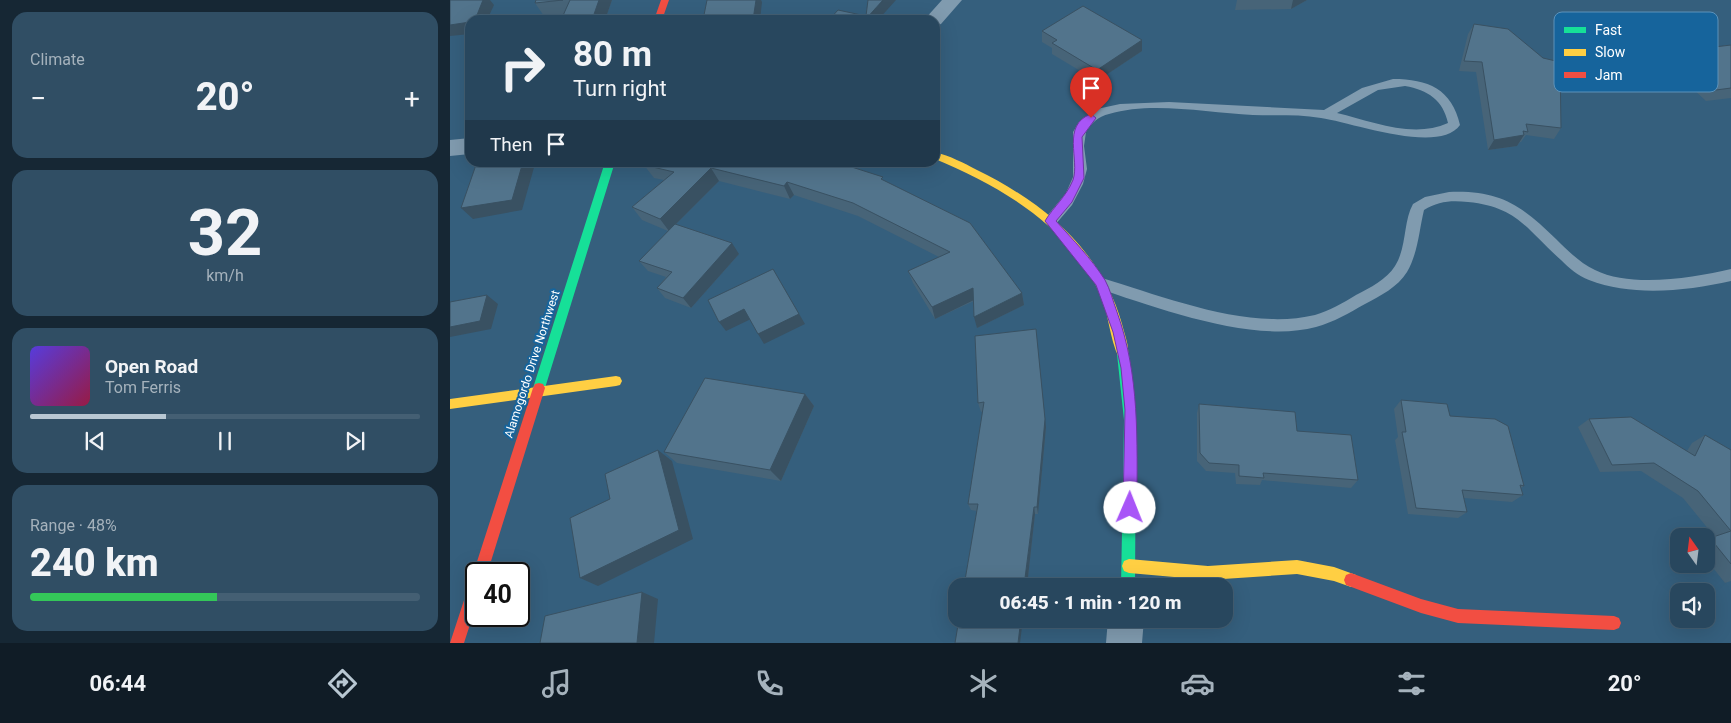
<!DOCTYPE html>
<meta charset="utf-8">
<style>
:root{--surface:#28475e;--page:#304e64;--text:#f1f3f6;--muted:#a5b2bc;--line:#445f73;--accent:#b8c7d2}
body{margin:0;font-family:Roboto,sans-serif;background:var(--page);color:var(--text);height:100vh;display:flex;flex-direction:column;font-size:19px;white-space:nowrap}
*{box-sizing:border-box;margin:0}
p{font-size:16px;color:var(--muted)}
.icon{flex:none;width:28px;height:28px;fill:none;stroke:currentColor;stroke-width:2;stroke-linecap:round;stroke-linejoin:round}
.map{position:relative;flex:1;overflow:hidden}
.sheet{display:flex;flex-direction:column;gap:12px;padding:12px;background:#162734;width:450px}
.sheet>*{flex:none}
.top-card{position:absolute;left:15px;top:15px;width:475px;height:152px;border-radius:15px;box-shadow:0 5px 20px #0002,0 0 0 1px var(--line);background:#28475e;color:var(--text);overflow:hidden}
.needle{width:32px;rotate:346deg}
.tools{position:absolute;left:1220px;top:528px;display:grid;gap:10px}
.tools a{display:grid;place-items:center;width:45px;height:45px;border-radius:10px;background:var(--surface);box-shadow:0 5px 20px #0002,0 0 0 1px var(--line);font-size:25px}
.speed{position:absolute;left:15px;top:562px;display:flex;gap:10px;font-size:25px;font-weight:700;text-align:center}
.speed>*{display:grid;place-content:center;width:65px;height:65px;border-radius:50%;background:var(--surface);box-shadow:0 5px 20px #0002,0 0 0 1px var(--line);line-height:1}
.speed .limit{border:2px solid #111;border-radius:8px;background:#fff;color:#111}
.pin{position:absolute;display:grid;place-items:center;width:42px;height:42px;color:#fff;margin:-51px -21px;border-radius:50% 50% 50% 0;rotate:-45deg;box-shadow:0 0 5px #0007}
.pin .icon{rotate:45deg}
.me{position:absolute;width:55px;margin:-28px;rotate:1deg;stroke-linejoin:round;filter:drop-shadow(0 0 4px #0008)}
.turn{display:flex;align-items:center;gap:18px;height:105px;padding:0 25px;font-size:22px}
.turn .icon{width:65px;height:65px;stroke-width:2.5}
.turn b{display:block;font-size:35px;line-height:42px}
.then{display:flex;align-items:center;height:48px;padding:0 25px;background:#0003;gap:10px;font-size:19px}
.big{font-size:38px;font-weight:800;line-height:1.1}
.sheet .card{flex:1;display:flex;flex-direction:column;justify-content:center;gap:8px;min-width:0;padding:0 18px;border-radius:15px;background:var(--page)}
.sheet .dial{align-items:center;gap:0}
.dial b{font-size:65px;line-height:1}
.song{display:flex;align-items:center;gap:15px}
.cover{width:60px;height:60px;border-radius:8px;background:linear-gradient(135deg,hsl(250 70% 55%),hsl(340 70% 35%))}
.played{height:5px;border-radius:2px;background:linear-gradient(90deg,var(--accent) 35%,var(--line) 35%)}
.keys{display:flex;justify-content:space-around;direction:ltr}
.heat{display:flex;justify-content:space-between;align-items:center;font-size:28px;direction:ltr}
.charge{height:8px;border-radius:4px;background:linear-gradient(90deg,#34c759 48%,var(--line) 0)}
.trip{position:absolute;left:498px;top:578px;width:285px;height:50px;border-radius:15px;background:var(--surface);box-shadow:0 5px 20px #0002,0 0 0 1px var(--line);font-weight:800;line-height:50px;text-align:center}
.tab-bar{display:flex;height:80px;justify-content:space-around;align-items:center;background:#101c26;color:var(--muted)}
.tab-bar .icon{width:35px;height:35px}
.tab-bar .on{color:var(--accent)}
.tab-bar b{font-size:22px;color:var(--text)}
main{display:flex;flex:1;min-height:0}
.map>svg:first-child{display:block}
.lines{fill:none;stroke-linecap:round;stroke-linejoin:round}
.lane{fill:#809baf;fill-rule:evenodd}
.street{fill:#809baf;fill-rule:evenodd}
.fast{fill:#16e098;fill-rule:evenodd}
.slow{fill:#ffcf43;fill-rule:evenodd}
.jam{fill:#f24e42;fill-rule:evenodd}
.wall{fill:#476478}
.shaded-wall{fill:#395162}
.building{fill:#52748c;stroke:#395162}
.route{fill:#a855f7;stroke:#6d37a1}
.labels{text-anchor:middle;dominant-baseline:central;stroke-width:4;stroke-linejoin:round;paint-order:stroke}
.street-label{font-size:12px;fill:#fff;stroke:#16649c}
.key{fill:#16649c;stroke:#5c92ba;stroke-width:1}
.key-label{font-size:14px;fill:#fff}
</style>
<main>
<section class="sheet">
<div class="card"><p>Climate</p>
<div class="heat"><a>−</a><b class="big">20°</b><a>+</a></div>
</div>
<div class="card dial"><b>32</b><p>km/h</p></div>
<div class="card">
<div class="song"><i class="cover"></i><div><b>Open Road</b><p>Tom Ferris</p></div></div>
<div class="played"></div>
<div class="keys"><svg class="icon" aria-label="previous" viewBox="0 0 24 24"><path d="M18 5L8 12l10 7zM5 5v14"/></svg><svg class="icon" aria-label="pause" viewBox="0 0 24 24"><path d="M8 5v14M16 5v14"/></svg><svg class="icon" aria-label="next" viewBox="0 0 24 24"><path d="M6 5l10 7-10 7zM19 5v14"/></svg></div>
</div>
<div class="card"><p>Range · 48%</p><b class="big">240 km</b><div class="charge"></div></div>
</section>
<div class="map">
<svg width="1281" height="643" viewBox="0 0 1281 643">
<rect width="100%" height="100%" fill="#355f7d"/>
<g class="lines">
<path class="lane" d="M943,79C978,79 1002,89 1010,125C989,155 901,122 871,118C848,114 826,116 803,115C758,113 702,101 659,114C649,116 641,123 636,132L634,146L637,169L633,184L622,205L605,225L600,226L593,221L616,193L623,177V132L629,122L647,109L670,104L719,102L874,110L912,88ZM955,86C978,90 993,100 998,123C963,139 921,121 887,113L928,90Z
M999,192C1050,190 1071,205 1106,239C1117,250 1130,263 1145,270C1181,288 1243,278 1281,269V281C1236,291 1183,297 1139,280C1128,276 1119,268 1111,260C1077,230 1068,207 1018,202C1002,200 988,201 974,210C969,231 968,253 957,272C948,287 930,296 915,304C899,313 884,322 866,327C804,344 707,308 647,288L645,284L647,280L652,278C715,297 799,331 865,315C879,311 893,303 906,295C920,288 937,279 945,266C957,247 953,222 963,204L975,197Z"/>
<path class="street" d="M492,0H512L491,24L485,26V20H474Z
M20,138V154L0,156V140Z
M658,619H694L692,643H656Z"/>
<path class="fast" d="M155,162H165L95,388L93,392L89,393L85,392L83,388Z
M673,349L677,350L679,354L686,420L685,586H671L674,420L667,354L669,350Z"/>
<path class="slow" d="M485,152C500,156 514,163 527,170C593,202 652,251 672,324C674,333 681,349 677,358L673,359L669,358C659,338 659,312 649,291C617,225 550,186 485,159Z
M166,376L170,377L172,381L170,385L166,386L0,409V399Z
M679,559L758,566L847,560L884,567L906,575L908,580L906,585L901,587L884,581L847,574L758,580L679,573L674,571L672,566L674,561Z"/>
<path class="jam" d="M211,0H219L212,20H204Z
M89,383L93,384L95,388L37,574H26V606L14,643H0L19,585L21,580L25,578L23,574L83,388L85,384Z
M901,573L971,599L1008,609L1164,616L1169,618L1171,623L1169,628L1164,630L1008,623L971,613L896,585L894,580L896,575Z"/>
</g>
<path class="wall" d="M86,0H162L155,20H111L114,14L94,16L85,3Z
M787,0H857L841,9L785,10Z
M1024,24L1111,128L1104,139L1076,135L1071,142H1070L1067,146L1038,150L1026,72L1009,71L1018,34Z
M592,31L692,51L647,81L602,54V48L592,42Z
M1281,45V98L1256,101L1226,73L1235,62L1248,60L1247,59L1256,48Z
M197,162L434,181L572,293L574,305L527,328L524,301L485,319L463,283L458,271L489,257L408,216L344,195L340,199L269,181L226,224L289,254L241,308L215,298L207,288L216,277L198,271L189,261L218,231L192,220L182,207L214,180L204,178L194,165Z
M525,336L596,427L588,514H585L577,586H514L527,511L521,510L518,504L533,411L531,412L528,403Z
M355,394L364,406L331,481L227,463L214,452Z
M951,400L1000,416L1074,486L1071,488L1073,495L1062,502L1014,498L1017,512L1008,518L958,514L945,440L948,437L944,409Z
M749,404L847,431L908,480L901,488L812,480L810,485L786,484L785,473L756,471L747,461V413Z
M1139,419L1237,451L1242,443L1255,435L1281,450V581L1275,583L1256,559V539L1264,536L1233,498L1191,471L1150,472L1128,427Z"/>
<path class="shaded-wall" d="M33,0H40L44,5L37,20H25Z
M149,0H162L155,20H142Z
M306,0H311L312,2L310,20H303Z
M433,0H446L428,20H415Z
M843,0H857L841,9Z
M20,22V34L0,36V25Z
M692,40V51L647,81V70Z
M1074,135L1067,146L1038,150L1044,140Z
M73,162H83L85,164L72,210L23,219L11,208Z
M261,168L269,181L219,231L210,219Z
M337,182L344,195L340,199L334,186Z
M282,243L289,254L241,308L233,298Z
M323,269L355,324L314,344L308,334Z
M523,288L526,299L485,319L482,307Z
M572,293L574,305L527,328L524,317Z
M37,295L48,304L41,329L0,337V327Z
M294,309L301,319L276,331L269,322Z
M586,329L596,427L588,514L587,507Z
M355,394L364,406L331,481L320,470Z
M208,450L222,461L243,539L148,586L130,578Z
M584,507L585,514L577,586H574Z
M192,592L208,599L204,643H187Z
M571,619H573L570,643H568Z"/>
<path class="building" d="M0,0H33L25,20H20V22L0,25Z
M86,0H113L85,3Z
M120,0H149L142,20H111Z
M257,0H306L303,20H253Z
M418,0H433L415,20H379L388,10L416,16Z
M633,6L692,40L647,70L602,43L607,40L592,31Z
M1024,24L1058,29L1093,58L1110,62L1111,128L1076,124L1078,132L1073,131L1074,135L1044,140L1032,62L1014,61Z
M1281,45V88L1266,90L1235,62L1267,58L1256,48Z
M27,162H73L62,200L11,208Z
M197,162H386L433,177L431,179L520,223L572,293L524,317L523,288L482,307L458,271L500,252L403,203L337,182L334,186L261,168L210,219L182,207L224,172L194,165Z
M225,224L282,243L233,298L207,288L222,272L189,261Z
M323,269L349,314L308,334L294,309L269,322L258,300Z
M37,295L30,321L0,327V302Z
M586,329L595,419L587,507H584L574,586H514L528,504H518L534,402L528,403L525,336Z
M255,378L355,394L320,470L214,452Z
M951,400L997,404L1000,416L1045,419L1058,426L1074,486L1070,485L1073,495L1012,490L1017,512L966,508L952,432H956Z
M749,404L845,412L847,431L901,435L908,480L813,473L814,478L789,476V465L759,463L750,453Z
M1181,417L1245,456L1255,435L1281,450V564L1260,538L1281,531L1248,491L1204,463L1162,465L1139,419Z
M208,450L229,530L130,578L120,518L160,499L155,474Z
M192,592L187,643H90L95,616Z
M509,619H571L568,643H505Z"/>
<path class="route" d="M641,114L646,118L632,137L634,178L622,202L606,221C623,240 641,258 655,280C660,289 663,301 667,312C690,376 687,440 687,508L685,512L680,514L675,512L673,508L675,410L671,368L663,332L646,285L595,221C604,206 616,197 623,180C630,160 611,125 641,114Z"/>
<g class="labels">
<g class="street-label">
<text transform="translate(82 364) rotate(-72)">Alamogordo Drive Northwest</text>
</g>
</g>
<rect x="1104" y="12" width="164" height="80" rx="8" class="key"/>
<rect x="1114" y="27" width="22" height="6" fill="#16e098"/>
<rect x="1114" y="49" width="22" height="7" fill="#ffcf43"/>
<rect x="1114" y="72" width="22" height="6" fill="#f24e42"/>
<g class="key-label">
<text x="1145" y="35">Fast</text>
<text x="1145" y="57">Slow</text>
<text x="1145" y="80">Jam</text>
</g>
</svg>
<div class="tools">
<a><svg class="needle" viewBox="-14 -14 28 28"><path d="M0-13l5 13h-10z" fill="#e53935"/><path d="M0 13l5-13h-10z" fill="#a5b2bc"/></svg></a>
<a><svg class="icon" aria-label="sound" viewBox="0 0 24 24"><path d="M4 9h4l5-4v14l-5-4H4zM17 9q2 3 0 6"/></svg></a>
</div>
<div class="speed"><div class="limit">40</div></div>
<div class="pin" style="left:641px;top:118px;background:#d93025"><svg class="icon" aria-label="arrive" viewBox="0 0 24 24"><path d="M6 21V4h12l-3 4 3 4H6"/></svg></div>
<svg class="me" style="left:680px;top:508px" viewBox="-20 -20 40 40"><circle r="19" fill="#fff"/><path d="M0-13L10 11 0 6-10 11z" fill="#a855f7"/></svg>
<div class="trip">06:45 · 1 min · 120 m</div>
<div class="top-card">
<div class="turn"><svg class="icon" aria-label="right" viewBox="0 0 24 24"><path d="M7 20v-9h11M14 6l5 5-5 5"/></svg><div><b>80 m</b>Turn right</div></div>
<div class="then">Then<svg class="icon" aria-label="arrive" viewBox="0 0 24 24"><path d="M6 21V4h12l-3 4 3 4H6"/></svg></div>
</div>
</div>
</main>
<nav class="tab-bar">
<b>06:44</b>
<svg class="icon on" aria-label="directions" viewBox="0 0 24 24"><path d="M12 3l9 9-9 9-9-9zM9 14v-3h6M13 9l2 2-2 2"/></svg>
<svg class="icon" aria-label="music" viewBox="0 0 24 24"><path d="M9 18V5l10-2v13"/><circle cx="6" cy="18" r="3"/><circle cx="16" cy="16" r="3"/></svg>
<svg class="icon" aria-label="phone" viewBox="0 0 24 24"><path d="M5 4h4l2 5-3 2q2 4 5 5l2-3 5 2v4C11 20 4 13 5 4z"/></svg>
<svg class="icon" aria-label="climate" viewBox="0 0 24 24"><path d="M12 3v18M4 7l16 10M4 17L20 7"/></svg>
<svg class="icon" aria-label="car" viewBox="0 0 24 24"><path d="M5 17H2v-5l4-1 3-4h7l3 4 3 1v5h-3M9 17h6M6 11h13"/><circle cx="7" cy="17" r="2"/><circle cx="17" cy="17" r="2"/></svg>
<svg class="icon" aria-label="filters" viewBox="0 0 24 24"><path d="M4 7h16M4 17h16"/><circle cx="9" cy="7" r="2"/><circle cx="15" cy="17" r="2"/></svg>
<b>20°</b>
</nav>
